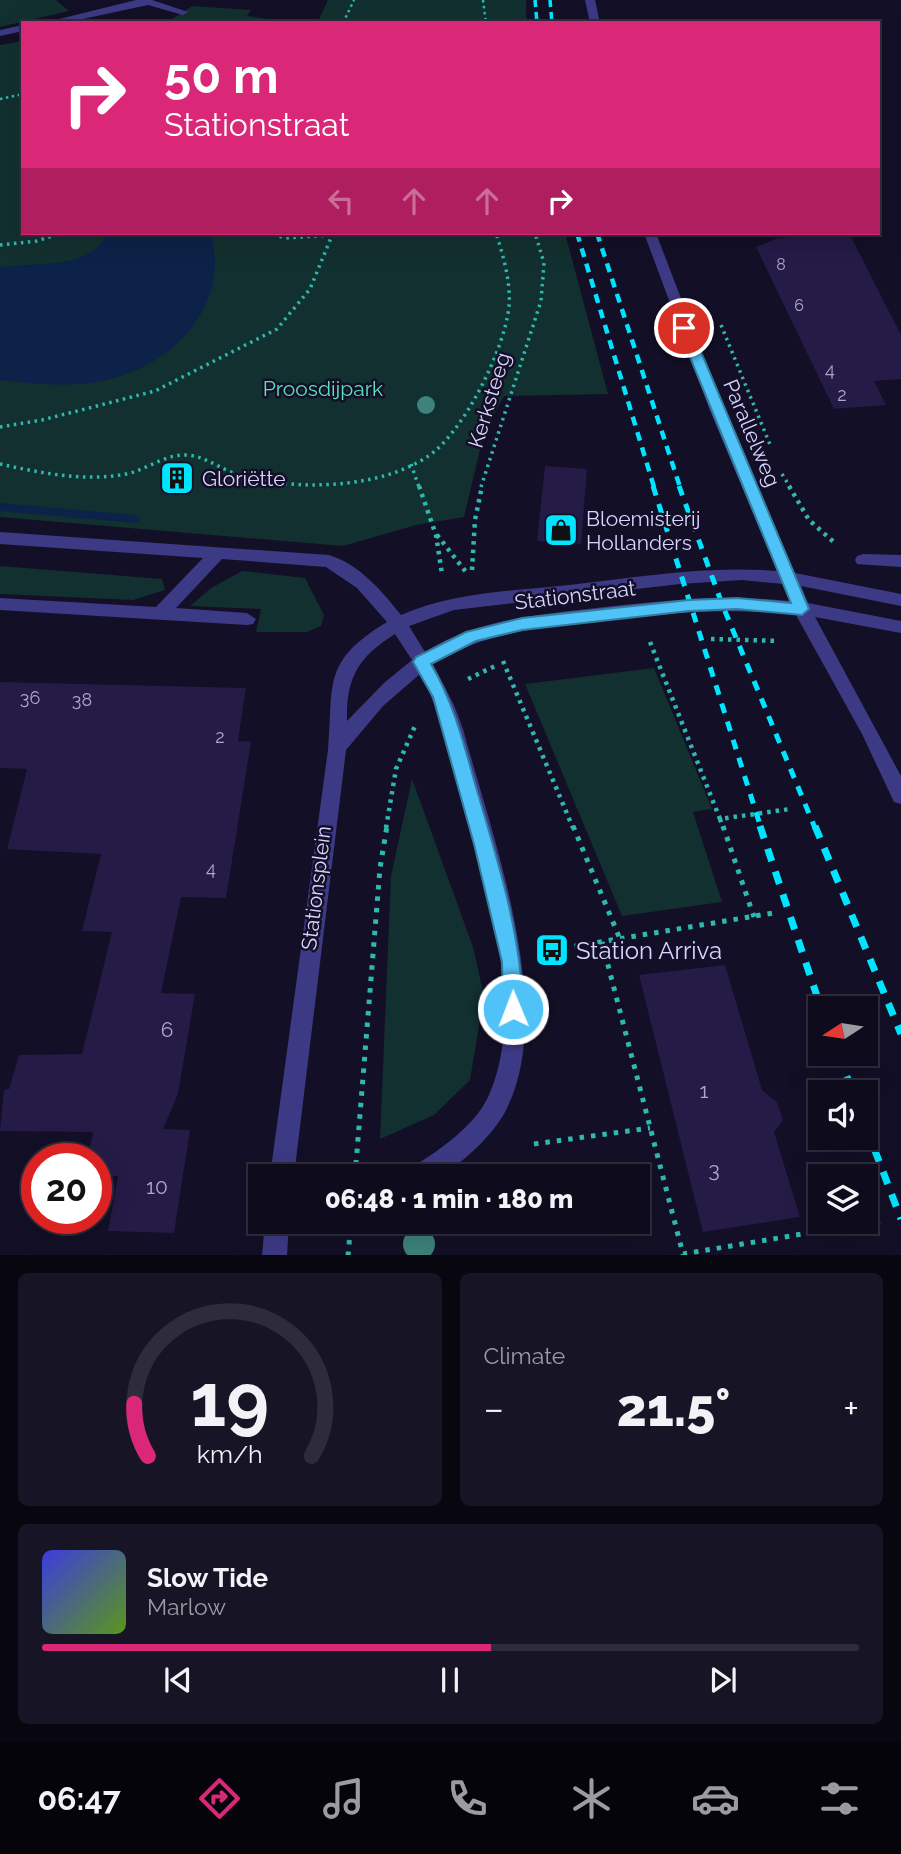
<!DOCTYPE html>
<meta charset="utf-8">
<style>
:root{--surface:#0e0b1c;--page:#171425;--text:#f1f3f6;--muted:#9b9ba3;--line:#2e2b3b;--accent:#db2777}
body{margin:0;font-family:Raleway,sans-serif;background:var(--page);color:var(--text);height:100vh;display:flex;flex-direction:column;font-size:26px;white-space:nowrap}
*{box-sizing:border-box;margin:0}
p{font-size:23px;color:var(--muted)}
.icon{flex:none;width:38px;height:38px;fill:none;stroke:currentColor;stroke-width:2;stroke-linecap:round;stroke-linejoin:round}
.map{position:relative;height:1255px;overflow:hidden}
.details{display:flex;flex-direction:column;gap:18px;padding:18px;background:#08060f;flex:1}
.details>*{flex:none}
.guide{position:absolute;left:21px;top:21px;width:859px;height:214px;border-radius:0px;box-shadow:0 7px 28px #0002,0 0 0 2px var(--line);background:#db2777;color:#fff;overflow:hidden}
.needle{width:46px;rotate:258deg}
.fabs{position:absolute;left:808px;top:996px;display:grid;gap:14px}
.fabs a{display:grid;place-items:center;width:70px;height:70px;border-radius:0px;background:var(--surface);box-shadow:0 7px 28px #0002,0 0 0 2px var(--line);font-size:35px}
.speed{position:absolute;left:21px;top:1143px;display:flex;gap:14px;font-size:35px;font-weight:700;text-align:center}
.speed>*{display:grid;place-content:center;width:91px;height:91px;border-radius:50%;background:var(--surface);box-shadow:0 7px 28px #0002,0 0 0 2px var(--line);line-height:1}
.speed .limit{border:10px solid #d22;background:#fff;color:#111}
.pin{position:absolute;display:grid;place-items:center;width:60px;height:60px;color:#fff;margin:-30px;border:4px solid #fff;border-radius:50%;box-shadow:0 2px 7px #0007}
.me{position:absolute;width:77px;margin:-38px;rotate:359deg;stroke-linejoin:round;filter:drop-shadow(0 0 5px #0008)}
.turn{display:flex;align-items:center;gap:24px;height:147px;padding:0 28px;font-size:32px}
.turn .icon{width:91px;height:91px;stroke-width:2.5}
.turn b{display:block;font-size:49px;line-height:60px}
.lanes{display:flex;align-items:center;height:66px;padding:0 28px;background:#0003;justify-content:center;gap:35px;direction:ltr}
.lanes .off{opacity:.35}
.big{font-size:52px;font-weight:800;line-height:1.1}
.details .tile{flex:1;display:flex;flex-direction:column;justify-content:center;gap:10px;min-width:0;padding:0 24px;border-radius:10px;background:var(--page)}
.details .dial{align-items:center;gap:0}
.dial svg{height:182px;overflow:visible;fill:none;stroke:var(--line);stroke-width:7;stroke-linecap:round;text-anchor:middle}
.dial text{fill:var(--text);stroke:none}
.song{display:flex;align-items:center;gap:21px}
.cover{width:84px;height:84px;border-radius:10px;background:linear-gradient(135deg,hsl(240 70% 55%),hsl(90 70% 35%))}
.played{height:7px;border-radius:4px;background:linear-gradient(90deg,var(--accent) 55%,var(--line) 55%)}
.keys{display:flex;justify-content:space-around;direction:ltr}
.heat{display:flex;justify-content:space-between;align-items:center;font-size:38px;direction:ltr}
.details .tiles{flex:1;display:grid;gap:18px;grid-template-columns:1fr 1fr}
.tile:last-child{grid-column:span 2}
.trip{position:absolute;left:248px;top:1164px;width:402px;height:70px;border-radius:0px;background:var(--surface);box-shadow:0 7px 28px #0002,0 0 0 2px var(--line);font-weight:800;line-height:70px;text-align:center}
.tab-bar{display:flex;height:112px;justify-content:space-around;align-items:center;background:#06040b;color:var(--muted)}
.tab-bar .icon{width:49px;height:49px}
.tab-bar .on{color:var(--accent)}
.tab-bar b{font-size:32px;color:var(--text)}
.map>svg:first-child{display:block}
.green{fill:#12302f}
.water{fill:#0c2248}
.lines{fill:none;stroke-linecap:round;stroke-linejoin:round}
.stream{fill:#0c2248;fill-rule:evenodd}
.building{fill:#241b47}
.path-far3{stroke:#2fb8b0;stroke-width:2.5;stroke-dasharray:2.5 3.5;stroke-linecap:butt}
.path-far2{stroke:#2fb8b0;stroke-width:3.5;stroke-dasharray:2.5 4.5;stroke-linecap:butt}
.path-far1{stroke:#2fb8b0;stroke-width:4.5;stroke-dasharray:3.5 5;stroke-linecap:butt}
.path{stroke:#2fb8b0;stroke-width:5;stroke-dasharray:4.5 7;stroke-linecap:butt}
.minor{fill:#3d3a85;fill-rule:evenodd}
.rail-far3{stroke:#00e5ff;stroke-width:3.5;stroke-dasharray:7 5;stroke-linecap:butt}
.rail-far2{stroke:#00e5ff;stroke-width:4.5;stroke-dasharray:9 7;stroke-linecap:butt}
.rail-far1{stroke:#00e5ff;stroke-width:5;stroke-dasharray:10 9;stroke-linecap:butt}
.rail{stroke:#00e5ff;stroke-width:7;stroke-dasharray:13 11;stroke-linecap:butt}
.tree{fill:#3d827b}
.route{fill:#4fc3f7;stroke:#337fa1;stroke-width:2}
.labels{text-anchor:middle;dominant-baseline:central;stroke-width:5;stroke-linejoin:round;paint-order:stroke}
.far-number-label{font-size:16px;fill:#aca6d1}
.number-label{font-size:18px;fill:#aca6d1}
.park-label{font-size:21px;fill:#5fe0c0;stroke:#130f26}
.street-label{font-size:21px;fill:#d9d4ff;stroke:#130f26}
.poi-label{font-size:21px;fill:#d9d4ff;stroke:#130f26;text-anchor:start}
.near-number-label{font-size:21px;fill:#aca6d1}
.near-poi-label{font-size:24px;fill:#d9d4ff;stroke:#130f26;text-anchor:start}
</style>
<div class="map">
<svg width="901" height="1256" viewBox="0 0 901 1256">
<rect width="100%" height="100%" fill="#130f26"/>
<path class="green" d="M0,0H56L69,11L0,27Z
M328,0H526V23H317Z
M192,6L251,10L247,16L297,23H166Z
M23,41V233H565L608,394L504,396L484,433L464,517L416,525L343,546L0,517V45Z
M0,566L162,579L165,590L133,600L0,594Z
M242,571L305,578L324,615L321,626L307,632H256L261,609L190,606L211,588Z
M654,668L712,809L693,812L722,902L622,916L525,684Z
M412,779L473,947L484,996L470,1080L434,1115L380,1139L391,876Z"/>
<path class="water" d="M107,233H211C231,310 169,370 96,382C64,387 32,384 0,380V267C34,262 90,271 107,233Z"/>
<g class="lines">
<path class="stream" d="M0,503L135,515L141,519L135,523L0,511Z"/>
</g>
<path class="building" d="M849,233L901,335V379L874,381L886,405L834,409L756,247L778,238Z
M545,466L587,469L581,544L537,541Z
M0,682L246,688L238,741L251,742L226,898L181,897L161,993L195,994L178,1094L163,1129L190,1130L174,1233L108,1231L118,1176H96V1158H88L93,1132L0,1131L4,1090L9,1089L19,1055L82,1054L112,932L82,931L101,854L7,849L27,769L0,768Z
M725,965L762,1090L777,1102L783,1120L774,1132L800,1217L703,1232L639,975Z"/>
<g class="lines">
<path class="path-far3" d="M483,0L486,23
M343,23L354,0
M0,99L23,94"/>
<path class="path-far2" d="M266,233L286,238L332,235
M0,245L37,241L61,233
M721,325L771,447
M0,427L42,420L155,391L277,329L310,289L333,233
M0,464C41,473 85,482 126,474C147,470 164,454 187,455C203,456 216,466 231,472C255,482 283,484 309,485C349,485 393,479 427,457C463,434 505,349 509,306C511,282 503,255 496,233
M411,464L419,487
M782,474L790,487
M481,487L541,301L544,263L535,233"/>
<path class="path-far1" d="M419,486L436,535L442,574
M789,486L809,520L836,544
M437,535L466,572
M472,570L475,520L482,486
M711,639L779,641
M650,642L720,819L790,809
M503,661L573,828
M468,679L495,666
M720,819L723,828
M386,828L396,769L415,726"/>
<path class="path" d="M573,826L620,939
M723,826L754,917
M602,942L683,1254L886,1220
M552,950L773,913
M534,1144L650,1128
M355,1176L380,868L387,826
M348,1256L351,1222"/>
<path class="minor" d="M136,0H152L188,12L183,15L148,5L64,23H43Z
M585,0H595L600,23H590Z
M23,25V31L0,36V30Z
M644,233H656L723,408L795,573L901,594V606L801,586L808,603L901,621V633L815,617L901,776V804L894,802L862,734L796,615C729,607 664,613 598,621C539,628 484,632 433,664L454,705L463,729C491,833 557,1007 507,1108C495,1133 472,1153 451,1170L443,1176H409L412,1167C439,1151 476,1125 489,1095C528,1006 484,882 460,794C449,752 441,712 420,674L383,706L346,750L294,1176H270L328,750C334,684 321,662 387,622L357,588L326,567L222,559L176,608L247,613L256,619L253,624L247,625L0,610V598L156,607L203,558L0,544V532L329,555C359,564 382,591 401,615C454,592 512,591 569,585C638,577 708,565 777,571L709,408ZM742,580L783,584L790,601C725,594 661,601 596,608C537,615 477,619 425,652L409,626L454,610L680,584ZM395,634L412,660L384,683L347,721C346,678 358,657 395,634Z
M863,554L901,555V567L857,564L855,560L857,556Z
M265,1222H289L287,1256H262Z"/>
<path class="rail-far3" d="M535,0L537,23
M550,0L552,23"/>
<path class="rail-far2" d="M577,233L654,487
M597,233L680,487"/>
<path class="rail-far1" d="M653,486L761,828
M679,486L722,604L815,828"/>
<path class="rail" d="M760,826L821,1008
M815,826L901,1034
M838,1054L853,1092
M866,1127L901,1219"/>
</g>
<g class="tree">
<circle cx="426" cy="405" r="9"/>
<circle cx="419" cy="1244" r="16"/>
</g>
<path class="route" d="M684,324L691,328L809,609L802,615L737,609L689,611L522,630L476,641L431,664C455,705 465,749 478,794C499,865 521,935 523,1009L520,1015L513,1018L506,1015L503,1009L502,962L474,844L433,697L413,662L416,657L466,632L522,618L689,600L737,598L791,603L678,328Z"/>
<defs>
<g id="building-square" transform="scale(1.75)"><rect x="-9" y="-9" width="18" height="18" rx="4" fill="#00e5ff" stroke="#130f26"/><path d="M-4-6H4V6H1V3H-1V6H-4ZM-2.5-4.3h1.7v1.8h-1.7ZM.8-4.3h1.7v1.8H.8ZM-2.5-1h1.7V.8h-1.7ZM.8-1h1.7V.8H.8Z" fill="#111"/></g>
<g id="shop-square" transform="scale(1.75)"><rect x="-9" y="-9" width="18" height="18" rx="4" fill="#00e5ff" stroke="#130f26"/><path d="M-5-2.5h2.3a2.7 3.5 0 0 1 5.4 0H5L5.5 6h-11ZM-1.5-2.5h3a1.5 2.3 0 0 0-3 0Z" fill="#111"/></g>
<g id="bus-square" transform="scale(1.75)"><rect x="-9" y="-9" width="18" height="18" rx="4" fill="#00e5ff" stroke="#130f26"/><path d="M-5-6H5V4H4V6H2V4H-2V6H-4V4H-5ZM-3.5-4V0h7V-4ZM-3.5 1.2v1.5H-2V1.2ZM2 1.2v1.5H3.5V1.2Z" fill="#111"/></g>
</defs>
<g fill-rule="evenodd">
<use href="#building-square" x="177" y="478"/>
<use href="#shop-square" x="561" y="530"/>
<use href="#bus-square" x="552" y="950"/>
</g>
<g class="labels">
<g class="far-number-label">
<text x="781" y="264">8</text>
<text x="799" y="305">6</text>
</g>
<g class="number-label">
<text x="830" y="369">4</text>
<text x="842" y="394">2</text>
<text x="30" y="697">36</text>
<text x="82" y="699">38</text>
<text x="220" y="736">2</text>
<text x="211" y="868">4</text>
</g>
<g class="park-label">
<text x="323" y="388">Proosdijpark</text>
</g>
<g class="street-label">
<text transform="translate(489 400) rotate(-73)">Kerksteeg</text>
<text transform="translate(752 433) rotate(67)">Parallelweg</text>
<text transform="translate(575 595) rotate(-7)">Stationstraat</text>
<text transform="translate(316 888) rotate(-83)">Stationsplein</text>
</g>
<g class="poi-label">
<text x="202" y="478">Gloriëtte</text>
<text x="586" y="518">Bloemisterij<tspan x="586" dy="24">Hollanders</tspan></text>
</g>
<g class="near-number-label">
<text x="167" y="1029">6</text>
<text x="704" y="1090">1</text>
<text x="714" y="1169">3</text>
<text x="157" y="1186">10</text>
</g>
<g class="near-poi-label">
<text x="576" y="950">Station Arriva</text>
</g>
</g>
</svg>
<div class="fabs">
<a><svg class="needle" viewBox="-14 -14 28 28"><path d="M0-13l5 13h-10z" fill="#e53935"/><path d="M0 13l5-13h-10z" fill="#9b9ba3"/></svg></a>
<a><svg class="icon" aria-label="sound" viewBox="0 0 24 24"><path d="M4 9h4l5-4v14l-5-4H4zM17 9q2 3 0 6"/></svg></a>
<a><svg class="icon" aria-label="layers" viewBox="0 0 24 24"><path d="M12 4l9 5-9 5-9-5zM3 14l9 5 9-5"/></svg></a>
</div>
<div class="speed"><div class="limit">20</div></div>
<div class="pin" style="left:684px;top:328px;background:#d93025"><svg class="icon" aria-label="arrive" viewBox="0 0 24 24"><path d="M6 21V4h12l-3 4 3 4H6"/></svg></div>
<svg class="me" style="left:513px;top:1009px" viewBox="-20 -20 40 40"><circle r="17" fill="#4fc3f7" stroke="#fff" stroke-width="3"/><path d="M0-11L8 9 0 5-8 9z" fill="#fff"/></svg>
<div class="trip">06:48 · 1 min · 180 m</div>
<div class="guide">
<div class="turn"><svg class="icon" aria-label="right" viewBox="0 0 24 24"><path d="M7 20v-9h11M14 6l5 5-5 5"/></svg><div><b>50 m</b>Stationstraat</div></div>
<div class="lanes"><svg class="icon off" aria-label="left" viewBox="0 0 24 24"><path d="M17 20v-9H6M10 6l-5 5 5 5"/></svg><svg class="icon off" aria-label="ahead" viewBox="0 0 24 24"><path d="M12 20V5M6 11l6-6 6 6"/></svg><svg class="icon off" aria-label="ahead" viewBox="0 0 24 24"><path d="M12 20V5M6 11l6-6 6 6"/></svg><svg class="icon" aria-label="right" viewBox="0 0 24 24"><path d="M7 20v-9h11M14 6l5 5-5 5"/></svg></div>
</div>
</div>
<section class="details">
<div class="tiles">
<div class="tile dial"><svg viewBox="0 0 100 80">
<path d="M14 69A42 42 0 1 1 86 69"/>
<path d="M14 69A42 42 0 0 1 8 46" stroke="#db2777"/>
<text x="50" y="56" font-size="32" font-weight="700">19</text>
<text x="50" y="72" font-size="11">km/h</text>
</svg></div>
<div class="tile"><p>Climate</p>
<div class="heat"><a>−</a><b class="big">21.5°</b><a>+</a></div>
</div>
<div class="tile">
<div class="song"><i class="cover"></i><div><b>Slow Tide</b><p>Marlow</p></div></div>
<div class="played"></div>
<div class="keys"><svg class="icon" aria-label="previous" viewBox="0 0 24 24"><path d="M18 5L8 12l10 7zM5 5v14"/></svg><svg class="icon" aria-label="pause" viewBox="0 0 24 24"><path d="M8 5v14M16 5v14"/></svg><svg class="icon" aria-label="next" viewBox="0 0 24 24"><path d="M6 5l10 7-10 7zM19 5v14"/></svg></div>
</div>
</div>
</section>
<nav class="tab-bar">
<b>06:47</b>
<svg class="icon on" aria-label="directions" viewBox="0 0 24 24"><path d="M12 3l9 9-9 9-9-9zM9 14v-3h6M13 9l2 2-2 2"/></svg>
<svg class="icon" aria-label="music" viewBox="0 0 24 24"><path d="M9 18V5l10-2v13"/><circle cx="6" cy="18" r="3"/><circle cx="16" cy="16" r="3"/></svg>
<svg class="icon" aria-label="phone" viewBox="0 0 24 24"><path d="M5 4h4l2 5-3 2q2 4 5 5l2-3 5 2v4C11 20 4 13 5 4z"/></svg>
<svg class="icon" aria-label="climate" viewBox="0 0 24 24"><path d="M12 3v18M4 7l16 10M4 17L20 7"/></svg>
<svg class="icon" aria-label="car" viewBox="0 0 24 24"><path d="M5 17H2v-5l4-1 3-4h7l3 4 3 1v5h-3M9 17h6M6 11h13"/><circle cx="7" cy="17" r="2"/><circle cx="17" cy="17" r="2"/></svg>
<svg class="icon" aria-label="filters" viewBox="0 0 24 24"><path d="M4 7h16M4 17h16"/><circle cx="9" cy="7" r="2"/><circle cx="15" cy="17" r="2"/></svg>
</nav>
